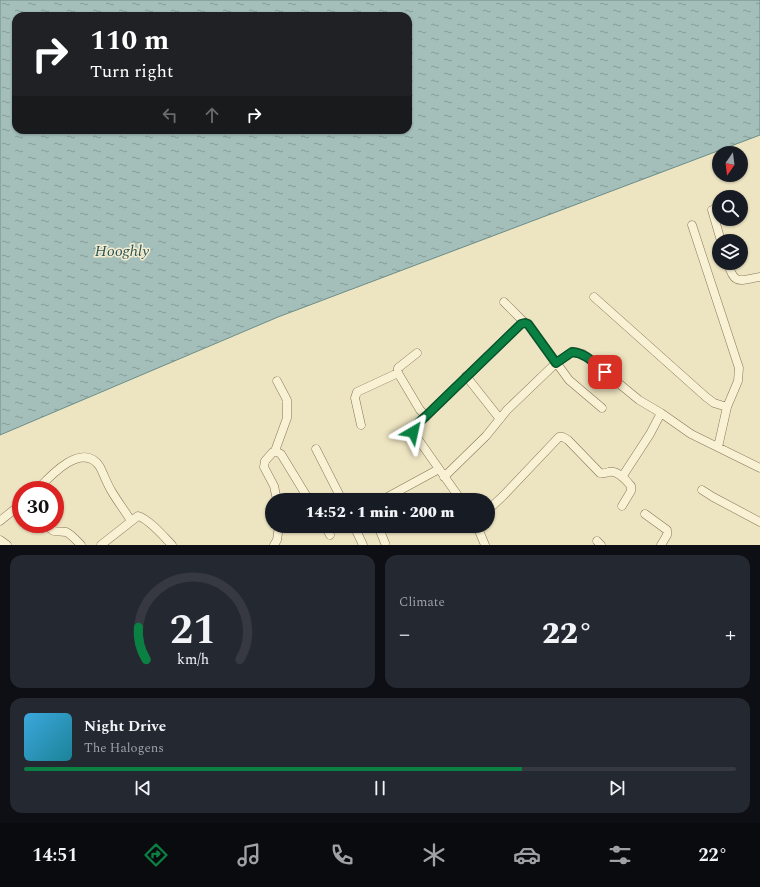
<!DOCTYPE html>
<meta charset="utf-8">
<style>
:root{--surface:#171b24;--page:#242831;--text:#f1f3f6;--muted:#9ea1a6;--line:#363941;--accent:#0b8043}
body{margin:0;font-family:Spectral,serif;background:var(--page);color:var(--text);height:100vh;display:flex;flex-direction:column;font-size:15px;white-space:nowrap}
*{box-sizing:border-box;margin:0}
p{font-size:13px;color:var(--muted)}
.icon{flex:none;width:22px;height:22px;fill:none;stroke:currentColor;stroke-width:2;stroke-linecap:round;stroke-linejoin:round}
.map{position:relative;height:545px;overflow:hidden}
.drawer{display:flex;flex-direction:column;gap:10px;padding:10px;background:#0d0f14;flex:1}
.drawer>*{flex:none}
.hud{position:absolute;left:12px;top:12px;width:400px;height:122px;border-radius:12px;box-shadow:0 1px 3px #0004;background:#202124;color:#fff;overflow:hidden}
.needle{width:26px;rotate:194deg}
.controls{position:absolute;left:712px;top:146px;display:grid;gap:8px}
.controls a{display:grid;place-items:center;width:36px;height:36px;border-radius:50%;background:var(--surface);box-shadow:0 1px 3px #0004;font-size:20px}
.speed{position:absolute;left:12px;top:481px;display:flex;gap:8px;font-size:20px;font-weight:700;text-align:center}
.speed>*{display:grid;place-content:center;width:52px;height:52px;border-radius:50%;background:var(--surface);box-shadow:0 1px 3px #0004;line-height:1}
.speed .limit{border:6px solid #d22;background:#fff;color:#111}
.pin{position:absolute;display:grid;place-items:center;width:34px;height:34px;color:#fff;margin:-17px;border-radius:8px;box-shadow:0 2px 6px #0006}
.me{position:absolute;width:44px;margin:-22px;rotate:36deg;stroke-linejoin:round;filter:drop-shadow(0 0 3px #0008)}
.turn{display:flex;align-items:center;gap:14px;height:84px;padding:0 12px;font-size:18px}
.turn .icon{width:52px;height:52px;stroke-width:2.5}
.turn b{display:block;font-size:28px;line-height:34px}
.lanes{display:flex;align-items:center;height:38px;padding:0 12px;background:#0003;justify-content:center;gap:20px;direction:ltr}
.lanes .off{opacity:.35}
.big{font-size:30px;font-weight:800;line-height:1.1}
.drawer .tile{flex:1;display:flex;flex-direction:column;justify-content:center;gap:6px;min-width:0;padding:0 14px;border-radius:12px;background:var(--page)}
.drawer .dial{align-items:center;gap:0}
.dial svg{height:104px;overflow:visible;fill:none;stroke:var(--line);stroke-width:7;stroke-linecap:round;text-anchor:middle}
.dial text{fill:var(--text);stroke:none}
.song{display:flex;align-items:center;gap:12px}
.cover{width:48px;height:48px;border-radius:6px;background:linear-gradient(135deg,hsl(200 70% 55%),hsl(190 70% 35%))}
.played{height:4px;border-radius:2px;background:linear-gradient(90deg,var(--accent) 70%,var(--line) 70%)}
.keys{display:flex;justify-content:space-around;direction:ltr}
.heat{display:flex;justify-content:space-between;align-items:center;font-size:22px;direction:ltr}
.drawer .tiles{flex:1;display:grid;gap:10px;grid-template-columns:1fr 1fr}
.tile:last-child{grid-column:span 2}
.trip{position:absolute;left:265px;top:493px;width:230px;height:40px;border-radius:20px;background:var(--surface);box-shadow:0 1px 3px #0004;font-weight:800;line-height:40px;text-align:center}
.menu{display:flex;height:64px;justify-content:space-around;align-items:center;background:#090b0e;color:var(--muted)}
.menu .icon{width:28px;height:28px}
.menu .current{color:var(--accent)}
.menu b{font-size:18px;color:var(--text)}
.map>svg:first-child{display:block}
.water{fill:url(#water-ripples);stroke:#6b8d88;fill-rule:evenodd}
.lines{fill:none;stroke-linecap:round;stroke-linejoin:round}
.minor-casing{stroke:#867559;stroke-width:9}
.minor{stroke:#f8f1d4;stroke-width:8}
.route-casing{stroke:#07532c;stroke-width:10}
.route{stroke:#0b8043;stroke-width:7}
.labels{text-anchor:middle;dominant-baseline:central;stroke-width:3;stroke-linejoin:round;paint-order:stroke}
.water-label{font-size:16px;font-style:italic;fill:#2c5556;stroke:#f5edd0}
</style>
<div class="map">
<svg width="760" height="545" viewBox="0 0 760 545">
<defs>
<pattern id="water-ripples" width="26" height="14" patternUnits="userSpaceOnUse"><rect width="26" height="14" fill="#a4bfba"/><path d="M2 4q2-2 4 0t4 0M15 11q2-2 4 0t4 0" fill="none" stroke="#869b97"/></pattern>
</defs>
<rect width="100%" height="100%" fill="#ede4c1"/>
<path class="water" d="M0,0H760V135L278,317L0,435ZM16,16H408V130H16Z"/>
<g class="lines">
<g class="minor-casing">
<path id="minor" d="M712,210L721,241
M692,225L739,368L738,381L727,407L718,447
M728,263C734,286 740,280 760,277
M594,297L706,397L714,403L727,407
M504,302L525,323
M417,353L398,368V373L420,410L426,416L414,427L413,432L461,500
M466,376L500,419
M426,416L521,324L525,323L528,324L569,380L602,408
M361,425L355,398L357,392L398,373
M316,449L342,500
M275,451L287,418V400L277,381
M444,477L486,436L507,410L556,363L572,352L583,354L639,400L661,413L691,434L760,468
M622,477L650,434L661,413
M37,490C50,476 83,440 100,467C104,475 107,484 112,492C118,502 125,511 131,521
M702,490L713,497L760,522
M277,500L274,486L264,467L265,461L273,452L275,451L281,454L309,500
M382,500L439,469
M488,510L503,496L559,437H563L568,440L600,473C604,474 605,473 609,472C618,470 626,480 631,486V491L622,506
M645,514L667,530V535L661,545
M0,521L21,504
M46,524C55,535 55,530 66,532C71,534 77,541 81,545
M325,526L330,535
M354,526L363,545
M378,526L385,543
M477,526L485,545
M0,540L7,545
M597,541L601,545
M101,545L138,516C149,519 164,537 172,545
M274,545L277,540L279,526"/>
</g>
<use href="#minor" class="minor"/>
</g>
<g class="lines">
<g class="route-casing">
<path id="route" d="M413,432L414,427L426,416L521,324L525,323L528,324L556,363L572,352C586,353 595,364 605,372"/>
</g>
<use href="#route" class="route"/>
</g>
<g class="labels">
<g class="water-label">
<text x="122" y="251">Hooghly</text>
</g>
</g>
</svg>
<div class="controls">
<a><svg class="needle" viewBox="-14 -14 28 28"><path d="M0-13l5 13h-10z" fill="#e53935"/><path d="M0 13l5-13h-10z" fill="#9ea1a6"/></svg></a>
<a><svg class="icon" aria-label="search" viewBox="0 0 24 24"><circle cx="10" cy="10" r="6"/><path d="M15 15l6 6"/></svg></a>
<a><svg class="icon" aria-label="layers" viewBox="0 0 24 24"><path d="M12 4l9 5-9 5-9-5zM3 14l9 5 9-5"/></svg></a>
</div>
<div class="speed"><div class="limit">30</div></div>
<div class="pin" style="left:605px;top:372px;background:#d93025"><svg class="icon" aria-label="arrive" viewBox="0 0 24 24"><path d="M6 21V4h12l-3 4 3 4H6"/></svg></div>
<svg class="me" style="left:413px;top:432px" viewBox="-20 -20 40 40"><path d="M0-17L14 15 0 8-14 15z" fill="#0b8043" stroke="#fff" stroke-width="4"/></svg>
<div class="trip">14:52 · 1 min · 200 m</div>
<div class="hud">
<div class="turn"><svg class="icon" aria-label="right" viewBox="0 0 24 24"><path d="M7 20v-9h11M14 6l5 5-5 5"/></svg><div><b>110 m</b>Turn right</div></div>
<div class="lanes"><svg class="icon off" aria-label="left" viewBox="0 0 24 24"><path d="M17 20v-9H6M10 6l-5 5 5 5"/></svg><svg class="icon off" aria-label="ahead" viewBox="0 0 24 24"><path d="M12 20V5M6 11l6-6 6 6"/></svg><svg class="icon" aria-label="right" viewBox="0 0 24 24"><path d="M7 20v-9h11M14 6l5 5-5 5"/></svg></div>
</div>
</div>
<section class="drawer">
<div class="tiles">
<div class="tile dial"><svg viewBox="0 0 100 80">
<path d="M14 69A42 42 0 1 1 86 69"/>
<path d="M14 69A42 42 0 0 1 8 44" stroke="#0b8043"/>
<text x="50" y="56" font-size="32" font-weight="700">21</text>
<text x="50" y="72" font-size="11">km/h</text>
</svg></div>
<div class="tile"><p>Climate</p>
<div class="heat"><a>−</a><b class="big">22°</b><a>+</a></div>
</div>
<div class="tile">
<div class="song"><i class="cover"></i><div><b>Night Drive</b><p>The Halogens</p></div></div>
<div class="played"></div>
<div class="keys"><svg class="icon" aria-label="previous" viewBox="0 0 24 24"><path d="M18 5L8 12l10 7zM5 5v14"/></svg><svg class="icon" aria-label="pause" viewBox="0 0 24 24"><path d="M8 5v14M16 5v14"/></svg><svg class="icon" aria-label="next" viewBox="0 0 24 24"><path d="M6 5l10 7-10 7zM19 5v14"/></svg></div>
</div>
</div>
</section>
<nav class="menu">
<b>14:51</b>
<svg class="icon current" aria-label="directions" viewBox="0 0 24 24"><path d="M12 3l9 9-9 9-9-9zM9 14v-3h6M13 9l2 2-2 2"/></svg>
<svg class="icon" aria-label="music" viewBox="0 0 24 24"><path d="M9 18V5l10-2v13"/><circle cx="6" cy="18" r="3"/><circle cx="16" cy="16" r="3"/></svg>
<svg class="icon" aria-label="phone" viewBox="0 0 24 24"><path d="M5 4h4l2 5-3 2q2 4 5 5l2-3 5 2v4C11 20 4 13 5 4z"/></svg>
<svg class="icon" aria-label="climate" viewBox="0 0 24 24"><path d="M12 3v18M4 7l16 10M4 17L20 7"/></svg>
<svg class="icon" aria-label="car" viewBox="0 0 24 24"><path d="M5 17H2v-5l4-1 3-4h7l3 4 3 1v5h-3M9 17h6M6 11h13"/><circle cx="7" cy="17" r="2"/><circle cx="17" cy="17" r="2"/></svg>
<svg class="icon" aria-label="filters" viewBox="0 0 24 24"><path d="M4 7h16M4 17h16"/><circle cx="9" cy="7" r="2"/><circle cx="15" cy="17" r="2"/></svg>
<b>22°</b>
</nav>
